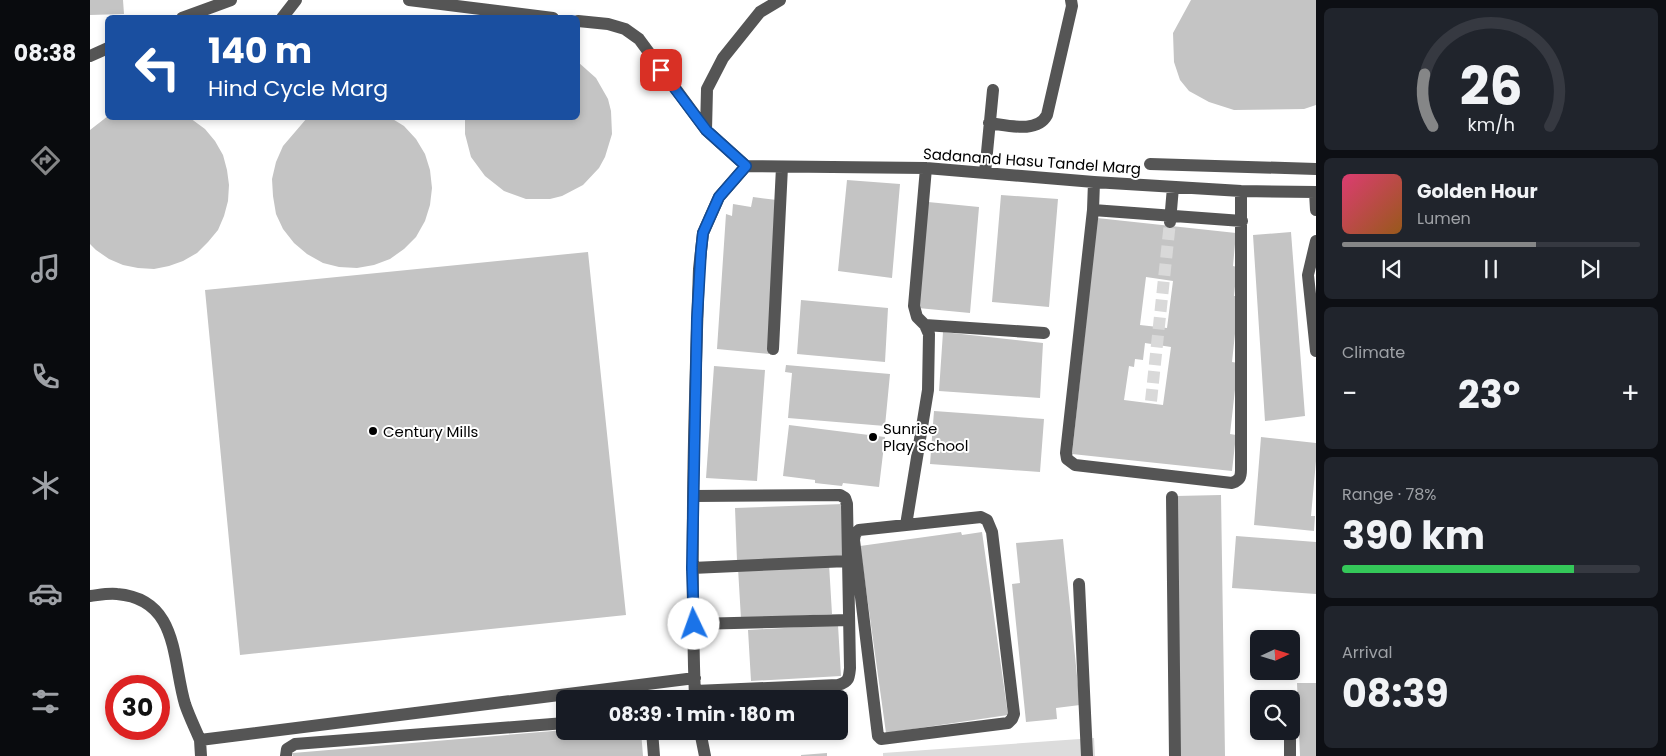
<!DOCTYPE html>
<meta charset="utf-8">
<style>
:root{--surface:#171b24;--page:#20242c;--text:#f1f3f6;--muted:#9ea1a6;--line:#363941;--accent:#858687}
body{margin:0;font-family:Poppins,sans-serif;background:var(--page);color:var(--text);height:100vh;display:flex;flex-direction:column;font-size:19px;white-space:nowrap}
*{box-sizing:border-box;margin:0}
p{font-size:16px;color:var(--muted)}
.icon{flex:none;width:28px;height:28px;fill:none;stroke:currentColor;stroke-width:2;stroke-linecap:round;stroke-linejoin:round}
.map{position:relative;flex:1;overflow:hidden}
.panel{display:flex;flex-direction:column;gap:8px;padding:8px;background:#0d0f14;width:350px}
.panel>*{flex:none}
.guide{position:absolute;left:15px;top:15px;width:475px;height:105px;border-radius:8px;box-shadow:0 2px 8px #0003;background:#1a4fa0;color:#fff;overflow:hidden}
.needle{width:32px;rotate:86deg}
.controls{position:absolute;left:1160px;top:630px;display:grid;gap:10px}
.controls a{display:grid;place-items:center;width:50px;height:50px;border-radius:8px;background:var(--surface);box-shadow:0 2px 8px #0003;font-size:25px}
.speed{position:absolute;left:15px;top:675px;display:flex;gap:10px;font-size:25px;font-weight:700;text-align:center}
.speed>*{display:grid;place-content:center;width:65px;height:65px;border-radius:50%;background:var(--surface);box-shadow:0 2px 8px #0003;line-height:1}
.speed .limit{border:8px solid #d22;background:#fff;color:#111}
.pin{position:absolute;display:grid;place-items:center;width:42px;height:42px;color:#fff;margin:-21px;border-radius:10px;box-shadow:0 2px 8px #0006}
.me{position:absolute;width:55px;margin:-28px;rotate:357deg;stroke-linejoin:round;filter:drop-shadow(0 0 4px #0008)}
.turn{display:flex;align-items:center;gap:18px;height:105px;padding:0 20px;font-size:22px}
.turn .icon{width:65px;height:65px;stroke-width:2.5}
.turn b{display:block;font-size:35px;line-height:42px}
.big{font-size:38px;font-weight:700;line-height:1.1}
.panel .tile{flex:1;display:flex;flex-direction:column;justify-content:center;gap:8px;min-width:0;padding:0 18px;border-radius:8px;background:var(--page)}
.panel .dial{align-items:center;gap:0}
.dial svg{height:130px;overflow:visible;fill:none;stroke:var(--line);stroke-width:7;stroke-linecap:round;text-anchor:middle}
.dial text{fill:var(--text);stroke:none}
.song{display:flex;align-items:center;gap:15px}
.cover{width:60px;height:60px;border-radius:8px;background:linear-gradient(135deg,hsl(340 70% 55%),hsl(30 70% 35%))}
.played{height:5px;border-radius:2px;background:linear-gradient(90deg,var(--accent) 65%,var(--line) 65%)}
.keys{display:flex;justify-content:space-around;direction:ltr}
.heat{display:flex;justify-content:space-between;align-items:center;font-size:28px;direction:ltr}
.charge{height:8px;border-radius:4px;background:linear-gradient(90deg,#34c759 78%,var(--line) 0)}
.trip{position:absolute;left:466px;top:690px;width:292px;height:50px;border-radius:8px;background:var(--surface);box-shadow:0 2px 8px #0003;font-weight:700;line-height:50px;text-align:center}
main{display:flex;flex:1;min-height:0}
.tabs{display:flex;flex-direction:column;width:90px;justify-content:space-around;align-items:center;background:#090b0e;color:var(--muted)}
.tabs .icon{width:35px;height:35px}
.tabs .selected{color:var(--accent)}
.tabs b{font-size:22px;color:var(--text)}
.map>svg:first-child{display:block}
.green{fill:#dcdcdc}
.building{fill:#c4c4c4;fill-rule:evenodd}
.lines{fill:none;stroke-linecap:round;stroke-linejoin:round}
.minor-tunnel{stroke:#d9d9d9;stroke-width:12;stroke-dasharray:12 6;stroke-linecap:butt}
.minor{stroke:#555;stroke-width:12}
.route-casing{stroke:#114b97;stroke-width:12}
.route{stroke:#1a73e8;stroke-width:9}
.poi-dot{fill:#000;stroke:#fff;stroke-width:2}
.labels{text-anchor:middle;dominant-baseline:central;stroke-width:4;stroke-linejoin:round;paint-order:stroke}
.street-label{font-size:15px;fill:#000;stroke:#fff}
.poi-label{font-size:15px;fill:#000;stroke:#fff;text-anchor:start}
</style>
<main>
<nav class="tabs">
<b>08:38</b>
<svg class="icon selected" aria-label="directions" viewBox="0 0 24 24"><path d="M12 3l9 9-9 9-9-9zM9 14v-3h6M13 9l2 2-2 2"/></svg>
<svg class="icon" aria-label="music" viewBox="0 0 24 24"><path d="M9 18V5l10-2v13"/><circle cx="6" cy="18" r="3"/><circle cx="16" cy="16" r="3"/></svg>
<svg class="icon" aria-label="phone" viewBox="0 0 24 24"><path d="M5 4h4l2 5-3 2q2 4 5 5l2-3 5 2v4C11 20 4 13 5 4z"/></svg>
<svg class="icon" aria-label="climate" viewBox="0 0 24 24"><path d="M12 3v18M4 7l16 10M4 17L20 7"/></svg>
<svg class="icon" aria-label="car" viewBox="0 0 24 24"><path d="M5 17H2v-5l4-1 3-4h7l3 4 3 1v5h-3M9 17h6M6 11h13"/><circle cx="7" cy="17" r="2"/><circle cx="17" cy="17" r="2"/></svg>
<svg class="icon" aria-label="filters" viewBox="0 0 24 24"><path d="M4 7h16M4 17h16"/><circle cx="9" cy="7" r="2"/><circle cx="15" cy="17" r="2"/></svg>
</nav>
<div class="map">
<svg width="1226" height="756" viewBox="0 0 1226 756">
<rect width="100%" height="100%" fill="#fff"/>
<path class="green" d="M1004,738L1005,756H793V753Z"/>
<path class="building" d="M0,0H33L34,14L0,15Z
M1101,0H1226V105L1214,109L1144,110L1119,102L1099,91L1090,80L1084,62L1083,33Z
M488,62L506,78L518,99L521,111L522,134L515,157L509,168L493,185L472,196L460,199H436L414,191L395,176L381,157L375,134V118H488Z
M18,116L100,118L115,129L125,141L133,155L137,170L139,185L138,201L134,216L128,230L118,242L107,253L93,261L79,266L64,269L48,268L33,265L19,259L6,250L0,244V130Z
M217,118H301L314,126L326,139L335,154L340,170L342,188L340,205L335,221L326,237L314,249L300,259L284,265L267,268L249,267L233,263L217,254L204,243L193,229L186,214L183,196L182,179L186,162L193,146Z
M757,180L810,184L802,278L748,271Z
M911,195L968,199L959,307L902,302Z
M663,197L687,200L679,354L627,349L636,214L642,216L643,204L661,207Z
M838,202L889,207L880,313L828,308Z
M1007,218L1146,233L1143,266L1147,267L1144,296H1149L1142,362L1148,363L1140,434L1146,435L1142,471L982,454ZM1056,277L1083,281L1077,328L1050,325ZM1055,343L1081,347L1073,405L1034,400L1039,366L1044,367L1045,359L1053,360Z
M1201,232L1215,416L1175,421L1163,235Z
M498,252L536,615L150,655L115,290Z
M711,300L798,308L795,362L707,354Z
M853,332L953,343L950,398L849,391Z
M696,365L800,374L795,426L698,418L702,373L695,372Z
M624,366L675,370L667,481L616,478Z
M844,411L954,419L950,472L840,464Z
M699,425L795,437L789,487L753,483L752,486L725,483V480L693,476Z
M1171,437L1226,443V461L1221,516H1225L1224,531L1164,525Z
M1131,495L1135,756H1090L1086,496Z
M753,504L755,557L647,561L645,508Z
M871,532L872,535L892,532L918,715L796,733L770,546Z
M1146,536L1226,542V594L1142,588Z
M973,539L990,705L966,708L967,719L936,722L922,584L930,583L926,543Z
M739,564L742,614L651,619L648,568Z
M748,625L751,676L661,681L658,630Z
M1207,683H1226V756H1210Z
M475,730V731H551L553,756H203V753Z
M737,753V756H711V755Z"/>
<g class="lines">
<path class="minor-tunnel" d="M1061,401L1080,222"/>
<path class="minor" d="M319,0L463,18
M92,18L141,0
M192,18L206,0
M488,21L518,24L535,29L549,39L616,130L656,166
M0,56L18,48
M899,123C917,125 947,134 957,115L982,6L981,0
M616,130L617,89L633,58L670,12L690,0
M1060,164L1226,169
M656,166L836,168L1004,182L1151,191L1226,192
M895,173L903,90
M1004,182L1003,210L976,453L977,459L985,465L1142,483C1150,480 1151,477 1151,469V191
M1225,192L1226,210
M1003,210L1152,221
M1080,222L1083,187
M1226,241L1218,275L1226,351
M835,325L954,333
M683,349L692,167
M603,496L750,495L755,498L757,504L760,668C759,678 759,682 748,685L605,691
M1082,497L1085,756
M891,517L897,520L902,532L924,714L922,719L918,723L791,739L788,736L764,540L765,534L769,530Z
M816,525L838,390L839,334L835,325L827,317L824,306L836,168
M602,568L758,561
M989,584L997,756
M0,596C9,595 18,593 27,594C89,599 82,660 95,704C99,716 105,728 110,740
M604,624L759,620
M605,699C600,556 604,413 609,269L613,233L629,197L656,166
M562,731L564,756
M610,731L615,756
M1200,731V756
M111,756L110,740L605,678
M196,756L197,749L205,744L475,723"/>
</g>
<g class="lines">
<g class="route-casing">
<path id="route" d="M571,70L616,130L656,166L629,197L613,233L611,251L607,319L602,568L604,624"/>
</g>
<use href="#route" class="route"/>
</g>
<g class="poi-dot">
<circle cx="283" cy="431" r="5"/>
<circle cx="783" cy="437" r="5"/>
</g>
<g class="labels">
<g class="street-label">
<text transform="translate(942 161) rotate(4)">Sadanand Hasu Tandel Marg</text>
</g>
<g class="poi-label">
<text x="793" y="428">Sunrise<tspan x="793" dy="17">Play School</tspan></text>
<text x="293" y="431">Century Mills</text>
</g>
</g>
</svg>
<div class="controls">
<a><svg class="needle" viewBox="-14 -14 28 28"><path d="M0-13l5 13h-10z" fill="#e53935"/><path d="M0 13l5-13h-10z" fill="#9ea1a6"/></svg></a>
<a><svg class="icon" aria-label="search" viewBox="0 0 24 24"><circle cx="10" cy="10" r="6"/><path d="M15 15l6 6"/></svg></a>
</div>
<div class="speed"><div class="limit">30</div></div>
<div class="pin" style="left:571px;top:70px;background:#d93025"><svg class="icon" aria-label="arrive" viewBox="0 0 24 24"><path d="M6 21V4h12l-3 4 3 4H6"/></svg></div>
<svg class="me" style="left:604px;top:624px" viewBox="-20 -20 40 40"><circle r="19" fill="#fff"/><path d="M0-13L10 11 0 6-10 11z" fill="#1a73e8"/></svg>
<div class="trip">08:39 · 1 min · 180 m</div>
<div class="guide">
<div class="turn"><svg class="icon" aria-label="left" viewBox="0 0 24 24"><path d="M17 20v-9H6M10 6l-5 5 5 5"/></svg><div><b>140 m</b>Hind Cycle Marg</div></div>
</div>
</div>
<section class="panel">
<div class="tile dial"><svg viewBox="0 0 100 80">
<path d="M14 69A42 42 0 1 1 86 69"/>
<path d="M14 69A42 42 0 0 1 9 37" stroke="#858687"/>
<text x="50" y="56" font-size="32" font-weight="700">26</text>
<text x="50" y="72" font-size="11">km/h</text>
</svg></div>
<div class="tile">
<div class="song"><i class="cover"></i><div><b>Golden Hour</b><p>Lumen</p></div></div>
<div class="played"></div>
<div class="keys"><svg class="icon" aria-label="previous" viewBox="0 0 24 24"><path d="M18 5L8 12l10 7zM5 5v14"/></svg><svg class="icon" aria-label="pause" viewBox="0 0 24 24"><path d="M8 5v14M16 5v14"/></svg><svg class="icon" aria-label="next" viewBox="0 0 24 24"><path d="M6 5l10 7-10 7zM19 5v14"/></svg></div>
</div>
<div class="tile"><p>Climate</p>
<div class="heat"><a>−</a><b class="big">23°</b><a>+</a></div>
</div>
<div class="tile"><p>Range · 78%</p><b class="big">390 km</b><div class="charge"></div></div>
<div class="tile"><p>Arrival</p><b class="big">08:39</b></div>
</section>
</main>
